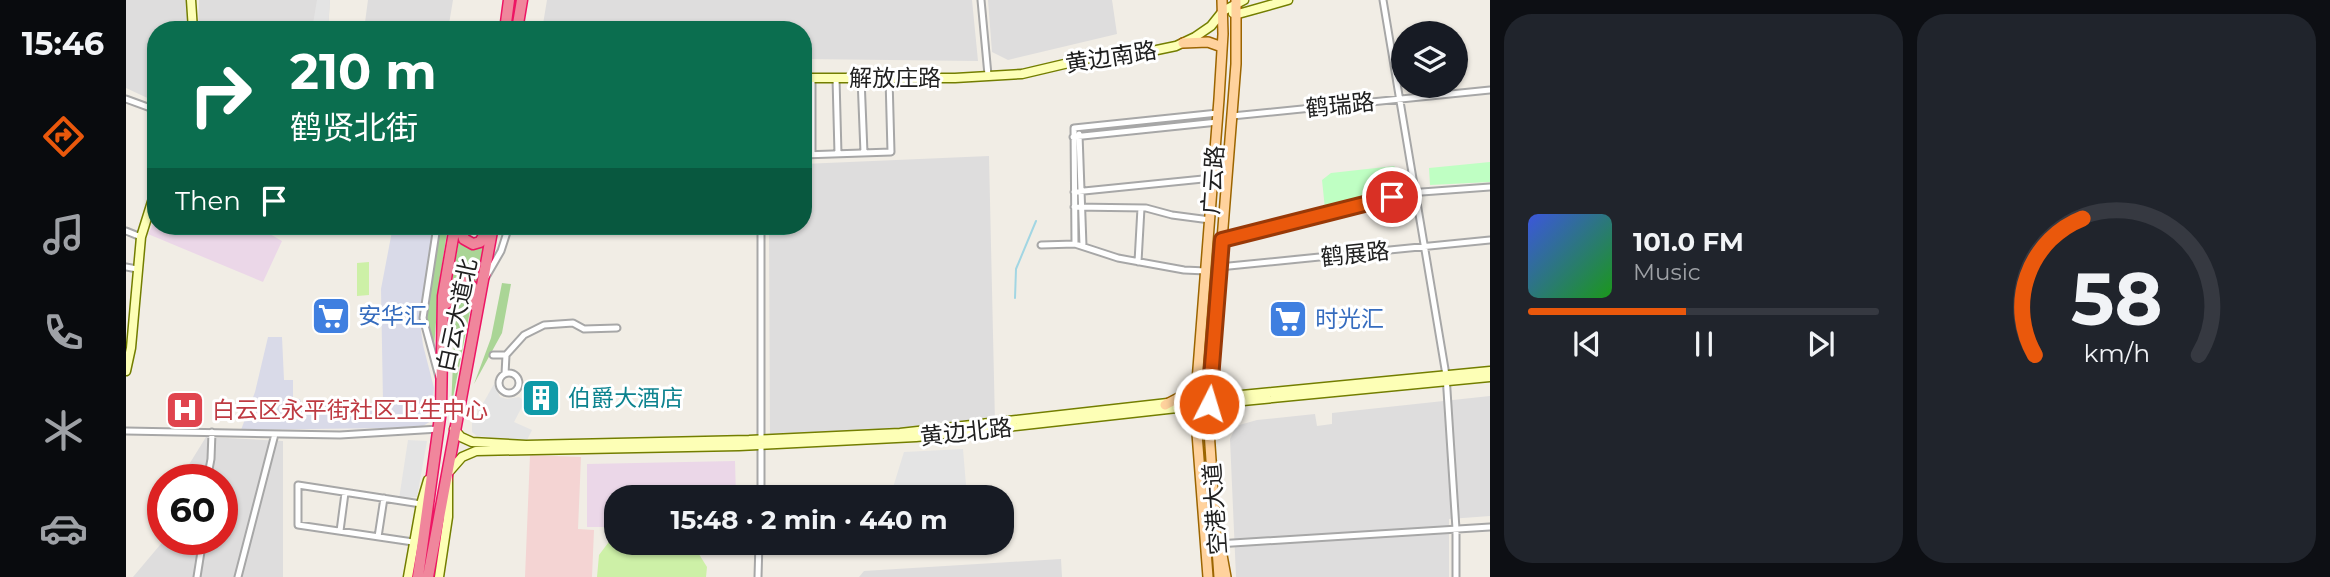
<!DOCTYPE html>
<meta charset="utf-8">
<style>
:root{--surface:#171b24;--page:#20242c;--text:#f1f3f6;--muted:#9ea1a6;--line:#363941;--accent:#ea580c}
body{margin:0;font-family:Montserrat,"Noto Sans SC",sans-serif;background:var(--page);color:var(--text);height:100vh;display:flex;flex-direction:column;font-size:26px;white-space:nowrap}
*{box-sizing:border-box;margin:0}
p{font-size:23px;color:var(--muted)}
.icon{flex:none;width:38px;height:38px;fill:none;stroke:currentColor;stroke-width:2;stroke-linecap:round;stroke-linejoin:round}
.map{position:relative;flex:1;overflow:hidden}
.drawer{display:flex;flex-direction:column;gap:14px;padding:14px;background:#0d0f14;width:840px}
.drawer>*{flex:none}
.guide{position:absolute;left:21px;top:21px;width:665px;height:214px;border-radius:28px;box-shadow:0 2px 5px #0004;background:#0b6e4f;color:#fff;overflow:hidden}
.controls{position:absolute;left:1265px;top:21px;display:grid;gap:14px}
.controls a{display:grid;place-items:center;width:77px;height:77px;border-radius:50%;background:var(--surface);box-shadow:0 2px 5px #0004;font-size:35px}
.speed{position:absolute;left:21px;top:464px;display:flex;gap:14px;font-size:35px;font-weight:700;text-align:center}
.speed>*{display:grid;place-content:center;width:91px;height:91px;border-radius:50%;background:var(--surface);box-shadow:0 2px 5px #0004;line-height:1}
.speed .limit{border:10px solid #d22;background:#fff;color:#111}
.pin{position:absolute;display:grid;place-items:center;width:60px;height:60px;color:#fff;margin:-30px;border:4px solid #fff;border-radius:50%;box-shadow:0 2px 7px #0007}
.me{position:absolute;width:77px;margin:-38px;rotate:5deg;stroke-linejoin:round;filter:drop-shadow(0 0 5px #0008)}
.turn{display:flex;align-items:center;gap:24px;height:147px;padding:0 28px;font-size:32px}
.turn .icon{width:91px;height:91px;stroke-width:2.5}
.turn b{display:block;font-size:49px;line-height:60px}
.then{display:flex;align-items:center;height:66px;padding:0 28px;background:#0003;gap:14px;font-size:26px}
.drawer .widget{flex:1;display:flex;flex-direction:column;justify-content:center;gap:10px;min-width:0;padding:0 24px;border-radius:28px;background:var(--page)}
.drawer .dial{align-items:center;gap:0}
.dial svg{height:182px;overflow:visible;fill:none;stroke:var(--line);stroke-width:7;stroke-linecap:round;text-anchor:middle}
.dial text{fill:var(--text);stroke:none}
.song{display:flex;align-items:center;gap:21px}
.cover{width:84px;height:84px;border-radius:10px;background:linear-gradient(135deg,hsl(230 70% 55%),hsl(120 70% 35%))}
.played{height:7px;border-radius:4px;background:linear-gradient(90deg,var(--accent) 45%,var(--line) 45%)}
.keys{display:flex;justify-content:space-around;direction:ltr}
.drawer .tiles{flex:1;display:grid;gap:14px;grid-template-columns:repeat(2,1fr)}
.trip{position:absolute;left:478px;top:485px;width:410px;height:70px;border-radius:28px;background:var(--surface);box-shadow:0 2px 5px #0004;font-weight:700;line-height:70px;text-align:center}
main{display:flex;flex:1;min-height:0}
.menu{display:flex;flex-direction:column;width:126px;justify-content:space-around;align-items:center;background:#090b0e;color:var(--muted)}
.menu .icon{width:49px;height:49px}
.menu .active{color:var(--accent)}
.menu b{font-size:32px;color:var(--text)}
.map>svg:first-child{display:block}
.residential{fill:#dedddd}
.commercial{fill:#f4d4d3}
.industrial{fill:#ebd7e8}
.grass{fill:#cdf0a7}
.forest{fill:#aad596}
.park{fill:#bfffc3}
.parking{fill:#e4e4e4}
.plaza{fill:#d9dae8}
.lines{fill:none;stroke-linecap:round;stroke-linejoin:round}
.stream{stroke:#a2d6e3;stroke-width:2}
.street-casing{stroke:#a7a7a7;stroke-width:9}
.secondary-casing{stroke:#737e00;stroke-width:11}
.primary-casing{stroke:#9c6500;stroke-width:12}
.highway-casing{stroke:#ed1564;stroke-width:13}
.street{stroke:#fff;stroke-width:5}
.secondary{stroke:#fdffb6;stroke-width:8}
.primary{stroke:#ffd29d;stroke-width:9}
.highway{stroke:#f0869c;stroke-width:10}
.route-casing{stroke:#983908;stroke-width:18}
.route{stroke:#ea580c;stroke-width:12}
.labels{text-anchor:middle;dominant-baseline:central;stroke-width:6;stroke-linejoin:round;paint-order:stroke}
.street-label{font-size:23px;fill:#202020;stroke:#fff}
.shop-label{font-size:23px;fill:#366cbe;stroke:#fff;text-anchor:start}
.culture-label{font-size:23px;fill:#0d838f;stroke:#fff;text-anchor:start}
.health-label{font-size:23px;fill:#be3a42;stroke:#fff;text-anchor:start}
</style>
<main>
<nav class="menu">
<b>15:46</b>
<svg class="icon active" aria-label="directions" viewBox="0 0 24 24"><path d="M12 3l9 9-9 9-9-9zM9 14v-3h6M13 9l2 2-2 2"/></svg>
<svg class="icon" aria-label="music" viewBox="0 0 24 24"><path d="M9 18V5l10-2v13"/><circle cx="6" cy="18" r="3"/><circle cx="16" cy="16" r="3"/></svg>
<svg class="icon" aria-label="phone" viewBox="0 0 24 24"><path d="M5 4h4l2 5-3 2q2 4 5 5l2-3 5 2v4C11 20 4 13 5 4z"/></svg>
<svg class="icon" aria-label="climate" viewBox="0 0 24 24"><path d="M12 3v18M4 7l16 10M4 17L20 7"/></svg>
<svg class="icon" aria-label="car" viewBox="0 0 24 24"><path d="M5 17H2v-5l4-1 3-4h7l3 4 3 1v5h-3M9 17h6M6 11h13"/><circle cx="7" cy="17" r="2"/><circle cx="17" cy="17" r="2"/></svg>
</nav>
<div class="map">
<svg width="1364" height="577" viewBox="0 0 1364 577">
<rect width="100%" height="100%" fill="#f1ede5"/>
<path class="residential" d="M0,0H60L62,30H30V102L0,88Z
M73,0H204L202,30H72Z
M242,0H327L322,30H238Z
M421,0H846L852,61L677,59V30H416Z
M862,0H986L991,34L882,60L866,52Z
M863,156L869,423L644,437L643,226H677V164Z
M1364,396V516L1323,519V577H1110L1104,439L1110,426L1131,420L1189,414L1191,426L1206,424V413Z
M80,437L157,441V577H7L39,539H96V480L57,479L59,471Z
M935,559L936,577H733L738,571Z"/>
<path class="commercial" d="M404,455L455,457L452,529L468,530L466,577H399Z"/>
<path class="industrial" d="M30,219V226H130L156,241L137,282L22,234Z
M609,461L610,497H490V527H461V464Z"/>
<path class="grass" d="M243,262V295L231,296V263Z
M485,539H490V542L566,543L581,567L580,577H471L473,555Z"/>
<path class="forest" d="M314,226H322L313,284L308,348L300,319Z
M333,240C342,247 348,252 359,245L353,290L348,282L344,280L325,285Z
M376,283L385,284L376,333L348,384L365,338Z
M337,287L343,290L346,301L325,408L330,294Z"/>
<path class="park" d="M1364,162V182L1304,185L1303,168Z
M1268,166L1280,179L1283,188L1199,209L1196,180L1205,173Z"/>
<path class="parking" d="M191,0H204L202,30H186Z
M368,384L374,397L381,399L393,397L399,401L388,422L406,430L401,440L351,436L346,432V423Z
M282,440L301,441L291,497L273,499Z
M837,449L841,497H764L778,452Z"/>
<path class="plaza" d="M267,226H308L293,316L297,345L308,388L305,421L297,426L262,428L115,430L129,392L142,337H156L158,380H167V399H174L175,403L233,401V405L240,407L257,402L255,289Z"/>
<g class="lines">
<path class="stream" d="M889,298L890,269L910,221"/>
<g class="street-casing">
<path id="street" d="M855,0L862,75
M1257,0L1320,375L1330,529V577
M686,78V154
M710,78L712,154
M735,78L738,153
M0,99L30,110
M1106,116L1364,90
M953,134L957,246
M947,137L1092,122
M677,155L765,152L763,78
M948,192L1087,178
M948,207L1020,208L1046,215L1084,220
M311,226L297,318L313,377
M0,231L15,237
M1095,240L1282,193L1364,187
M949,244L948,128L1092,113
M915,245L949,244L992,258L1058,270L1080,271
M1012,262L1015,208
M0,267L11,269
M1093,267L1364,240
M360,277L375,251L383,226
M367,355H380
M373 383a10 10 0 1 1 20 0a10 10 0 1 1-20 0Z
M379,374L380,355L398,335L418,325L447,323L458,329L491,328
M0,431L214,435L313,429
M81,480L85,459L86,432
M635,497V226
M214,531L219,493
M252,537L258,498
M287,542L172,525V485L295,504
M1091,544L1364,527
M71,577L77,539
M112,577L149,434
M632,577L633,542"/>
</g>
<g class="secondary-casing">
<path id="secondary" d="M65,0L67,30
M1107,13L1112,14L1162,0
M677,78H829L896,74L985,53L1026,51L1050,46L1069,37L1085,26L1097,11L1118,0
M0,371L5,348L15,237L30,189
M328,429L335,437L346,442L400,445L623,440L774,433L1095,397L1364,371
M282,577L295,504L302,480
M313,577L322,517V473L336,457L350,451L613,446L790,437L1096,403L1364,377"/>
</g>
<g class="primary-casing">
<path id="primary" d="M1057,43L1082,42L1096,47
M1086,373L1095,385L1109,396
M1039,405L1060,394L1070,382
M1054,409L1062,414L1068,425
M1083,424L1094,411L1110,401
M1096,555L1100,577
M1082,577L1069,407L1093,99L1097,34L1096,0
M1093,577L1082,416L1110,64V0"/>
</g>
<g class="highway-casing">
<path id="highway" d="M379,30L383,0
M391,30L396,0
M334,226L338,239L347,244L354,242L364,226
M321,303L329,286L341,281L348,289L350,307
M292,577L315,410L317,296L329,226
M302,577L367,226"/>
</g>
<use href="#street" class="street"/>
<use href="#secondary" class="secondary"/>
<use href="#primary" class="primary"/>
<use href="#highway" class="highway"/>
</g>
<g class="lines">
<g class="route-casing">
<path id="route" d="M1083,404L1096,240L1266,197"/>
</g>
<use href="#route" class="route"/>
</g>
<defs>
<g id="supermarket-square" transform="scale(2.0125)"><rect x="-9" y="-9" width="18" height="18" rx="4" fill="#3f7fe0" stroke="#fff"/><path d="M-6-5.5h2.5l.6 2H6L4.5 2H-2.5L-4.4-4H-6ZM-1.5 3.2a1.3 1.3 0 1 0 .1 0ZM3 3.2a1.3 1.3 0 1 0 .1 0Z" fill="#fff"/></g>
<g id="building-square" transform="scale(2.0125)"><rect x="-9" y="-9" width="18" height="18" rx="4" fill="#0f9aa8" stroke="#fff"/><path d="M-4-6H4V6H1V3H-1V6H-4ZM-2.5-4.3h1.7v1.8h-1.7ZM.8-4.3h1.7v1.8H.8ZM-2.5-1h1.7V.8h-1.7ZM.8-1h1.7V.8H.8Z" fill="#fff"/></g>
<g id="hospital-square" transform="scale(2.0125)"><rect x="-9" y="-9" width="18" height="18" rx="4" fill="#e0444e" stroke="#fff"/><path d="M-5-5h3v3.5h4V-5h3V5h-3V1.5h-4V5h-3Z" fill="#fff"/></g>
</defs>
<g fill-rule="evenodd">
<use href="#supermarket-square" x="205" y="316"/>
<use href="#supermarket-square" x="1162" y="319"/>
<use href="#building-square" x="415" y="398"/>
<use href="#hospital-square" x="59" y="410"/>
</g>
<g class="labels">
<g class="street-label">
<text transform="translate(985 57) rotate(-9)">黄边南路</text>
<text x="769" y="78">解放庄路</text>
<text transform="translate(1214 105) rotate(-6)">鹤瑞路</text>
<text transform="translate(1087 180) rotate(-86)">广云路</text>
<text transform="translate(1229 254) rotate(-6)">鹤展路</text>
<text transform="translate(331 315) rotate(-78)">白云大道北</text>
<text transform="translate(840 432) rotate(-6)">黄边北路</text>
<text transform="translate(1089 509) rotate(-94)">空港大道</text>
</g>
<g class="shop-label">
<text x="232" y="316">安华汇</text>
<text x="1189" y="319">时光汇</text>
</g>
<g class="culture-label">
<text x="442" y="398">伯爵大酒店</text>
</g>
<g class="health-label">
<text x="86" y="410">白云区永平街社区卫生中心</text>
</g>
</g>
</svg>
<div class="controls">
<a><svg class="icon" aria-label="layers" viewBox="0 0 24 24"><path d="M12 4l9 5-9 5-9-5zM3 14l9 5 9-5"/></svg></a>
</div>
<div class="speed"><div class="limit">60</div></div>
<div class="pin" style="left:1266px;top:197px;background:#d93025"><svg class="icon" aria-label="arrive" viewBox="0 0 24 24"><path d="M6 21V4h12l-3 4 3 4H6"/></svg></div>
<svg class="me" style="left:1083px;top:404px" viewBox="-20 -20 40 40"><circle r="17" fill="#ea580c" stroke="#fff" stroke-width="3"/><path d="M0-11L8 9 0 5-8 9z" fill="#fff"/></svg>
<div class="trip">15:48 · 2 min · 440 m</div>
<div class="guide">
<div class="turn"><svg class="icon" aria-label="right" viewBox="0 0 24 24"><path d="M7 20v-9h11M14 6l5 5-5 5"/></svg><div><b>210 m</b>鹤贤北街</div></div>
<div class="then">Then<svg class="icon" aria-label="arrive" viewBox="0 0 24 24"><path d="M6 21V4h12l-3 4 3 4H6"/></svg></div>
</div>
</div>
<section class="drawer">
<div class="tiles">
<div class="widget">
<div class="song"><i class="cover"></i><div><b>101.0 FM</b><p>Music</p></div></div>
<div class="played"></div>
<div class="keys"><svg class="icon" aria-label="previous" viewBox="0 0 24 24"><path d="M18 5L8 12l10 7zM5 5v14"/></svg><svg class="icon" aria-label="pause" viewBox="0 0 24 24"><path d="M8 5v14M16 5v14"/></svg><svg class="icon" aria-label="next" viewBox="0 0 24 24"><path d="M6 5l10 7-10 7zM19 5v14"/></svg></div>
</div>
<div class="widget dial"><svg viewBox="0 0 100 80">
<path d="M14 69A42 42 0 1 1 86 69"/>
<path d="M14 69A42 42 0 0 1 35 9" stroke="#ea580c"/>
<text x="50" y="56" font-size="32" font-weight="700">58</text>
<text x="50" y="72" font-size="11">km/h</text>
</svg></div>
</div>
</section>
</main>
